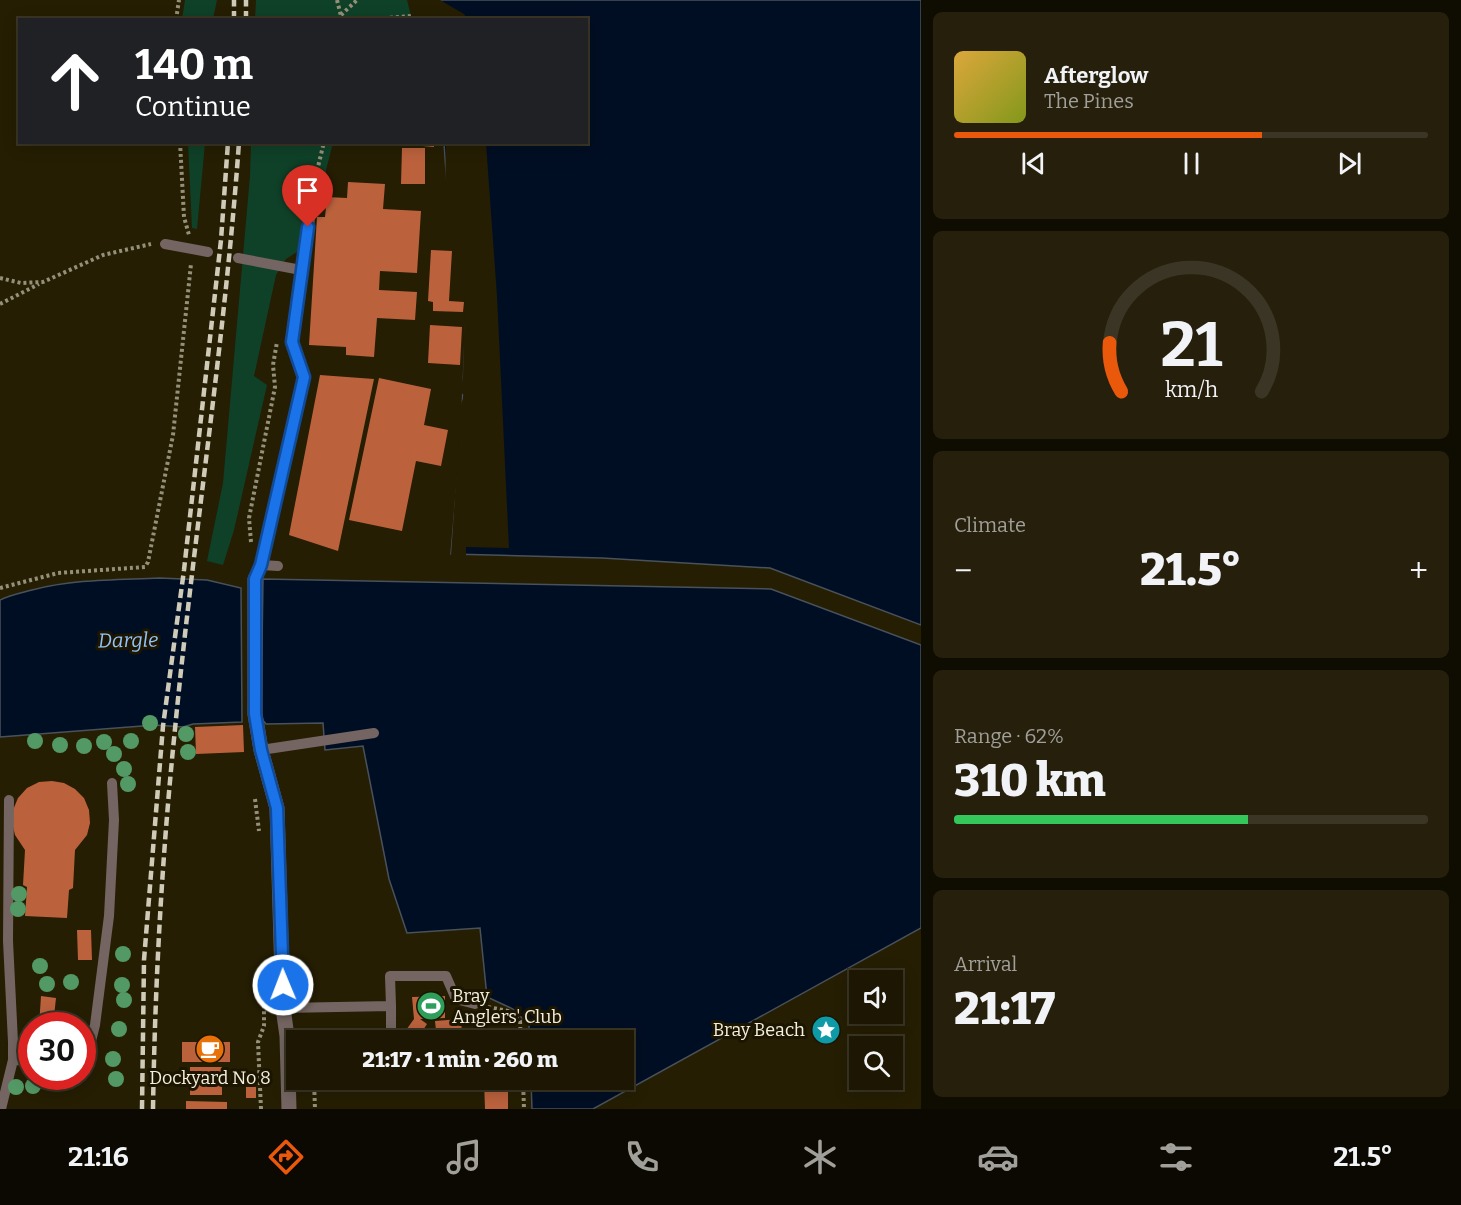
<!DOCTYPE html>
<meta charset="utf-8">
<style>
:root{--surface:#1c1602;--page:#251f0c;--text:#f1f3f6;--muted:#a09f99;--line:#3a3524;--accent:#ea580c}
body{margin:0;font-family:Bitter,serif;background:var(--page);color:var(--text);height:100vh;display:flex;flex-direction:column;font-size:22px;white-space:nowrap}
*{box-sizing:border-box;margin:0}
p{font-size:20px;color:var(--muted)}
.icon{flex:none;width:33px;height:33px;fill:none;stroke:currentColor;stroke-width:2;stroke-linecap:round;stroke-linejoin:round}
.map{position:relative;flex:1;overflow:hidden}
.details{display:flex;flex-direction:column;gap:12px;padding:12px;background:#0f0c01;width:540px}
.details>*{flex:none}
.top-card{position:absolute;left:18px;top:18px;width:570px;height:126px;border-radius:0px;box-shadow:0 3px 15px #0003,0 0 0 2px var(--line);background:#202124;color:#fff;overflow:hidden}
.controls{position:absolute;left:849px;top:970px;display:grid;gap:12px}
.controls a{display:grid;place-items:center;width:54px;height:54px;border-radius:0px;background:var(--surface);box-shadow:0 3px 15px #0003,0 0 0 2px var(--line);font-size:30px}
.speed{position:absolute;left:18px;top:1012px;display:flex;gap:12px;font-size:30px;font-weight:700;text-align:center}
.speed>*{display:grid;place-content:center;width:78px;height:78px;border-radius:50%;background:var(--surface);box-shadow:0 3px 15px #0003,0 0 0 2px var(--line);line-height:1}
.speed .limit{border:9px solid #d22;background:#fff;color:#111}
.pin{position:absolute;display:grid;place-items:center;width:51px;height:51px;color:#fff;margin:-62px -26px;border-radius:50% 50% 50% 0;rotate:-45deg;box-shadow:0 0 6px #0007}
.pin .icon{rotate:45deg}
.me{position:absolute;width:66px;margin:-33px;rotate:359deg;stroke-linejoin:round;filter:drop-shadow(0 0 4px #0008)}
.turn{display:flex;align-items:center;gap:21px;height:126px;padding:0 18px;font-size:27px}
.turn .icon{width:78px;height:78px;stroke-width:2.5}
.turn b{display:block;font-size:42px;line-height:51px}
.big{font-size:45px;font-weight:800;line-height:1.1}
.details .widget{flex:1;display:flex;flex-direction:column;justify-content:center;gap:9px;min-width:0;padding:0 21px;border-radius:9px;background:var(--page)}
.details .dial{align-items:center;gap:0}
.dial svg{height:156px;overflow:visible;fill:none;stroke:var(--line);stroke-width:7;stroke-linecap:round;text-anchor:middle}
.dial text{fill:var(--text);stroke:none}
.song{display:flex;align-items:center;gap:18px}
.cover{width:72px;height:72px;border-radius:9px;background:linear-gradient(135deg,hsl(40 70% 55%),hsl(70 70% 35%))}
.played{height:6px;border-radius:3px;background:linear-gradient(90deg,var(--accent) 65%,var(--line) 65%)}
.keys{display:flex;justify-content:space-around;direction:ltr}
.heat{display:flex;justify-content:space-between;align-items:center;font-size:33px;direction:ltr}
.charge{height:9px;border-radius:4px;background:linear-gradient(90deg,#34c759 62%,var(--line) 0)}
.trip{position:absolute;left:286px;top:1030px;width:348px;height:60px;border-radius:0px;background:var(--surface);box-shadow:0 3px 15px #0003,0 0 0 2px var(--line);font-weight:800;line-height:60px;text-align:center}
.dock{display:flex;height:96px;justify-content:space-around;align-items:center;background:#0b0901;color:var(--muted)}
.dock .icon{width:42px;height:42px}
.dock .current{color:var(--accent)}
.dock b{font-size:27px;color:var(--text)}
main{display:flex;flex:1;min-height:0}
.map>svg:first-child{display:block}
.green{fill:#0f4128}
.water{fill:#000e23;stroke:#49525b;stroke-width:1.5}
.pier{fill:#251e03}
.building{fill:#bb623d}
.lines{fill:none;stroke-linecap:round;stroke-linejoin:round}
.path{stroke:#95907a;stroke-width:4;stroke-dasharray:3 3;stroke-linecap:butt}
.service{stroke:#746562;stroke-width:10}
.minor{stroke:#746562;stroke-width:15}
.rail{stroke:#cfcbb8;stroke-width:4.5;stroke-dasharray:9 4.5;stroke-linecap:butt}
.tree{fill:#539965}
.route-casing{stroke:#114b97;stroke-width:15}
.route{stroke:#1a73e8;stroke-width:10}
.labels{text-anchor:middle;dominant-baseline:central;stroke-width:6;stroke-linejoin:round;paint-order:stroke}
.poi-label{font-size:18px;fill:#f4f0df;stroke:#1c1500;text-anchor:start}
.water-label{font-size:20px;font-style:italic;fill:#93c3fa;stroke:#1c1500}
</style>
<main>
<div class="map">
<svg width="921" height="1109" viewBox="0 0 921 1109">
<rect width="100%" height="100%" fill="#251e03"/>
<path class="green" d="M185,0H217L213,19H182Z
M256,0H410L415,20H255Z
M188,143H205L197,229L192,228Z
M251,143H333L319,197L297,252L286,259L276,275L254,376L267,385L234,530L223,565L207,561L223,483L250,176Z"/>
<path class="water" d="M410,0H921V625L770,568L602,558L451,554L461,436L467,290L455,239L447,186L444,143L586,142V20L415,19Z
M159,578L207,580L241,588L242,722L193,724L183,727L155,725L0,737V600C10,595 21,593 32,590C74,579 116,580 159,578Z
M263,579L771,589L921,645V928L593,1109H532L531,1080H624V1041H529V1025L513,1009L487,997L480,928L407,933L389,879L363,746L325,750L323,723L266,724L261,718Z"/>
<path class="pier" d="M407,0H440L464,14L467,19L412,20Z
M446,143H486L497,296L509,548L466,547V557L451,556L461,405L464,395L460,392L463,377L465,293L453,288V239L445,192Z"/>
<path class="building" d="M399,142H434V147L399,144Z
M402,148H425V184H401Z
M348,182L385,184L383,209L421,211L417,273L380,271L379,290L417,292L415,320L377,318L374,357L346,355V347L309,345L317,217H325L327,197L347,198Z
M431,250L452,251L449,301L464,302L463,312L433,311V302L428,301Z
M430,325L462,327L460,365L428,363Z
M320,375L374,379L338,551L289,535Z
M379,378L431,389L424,425L448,430L441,466L416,461L402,531L349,520Z
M243,725L244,752L196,754L195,727Z
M52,781L64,783L75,789L84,798L89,810L90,823L87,835L75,850L73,888L69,890L67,918L25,916L27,887L23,885L25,850L15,835L12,822L13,810L18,798L27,788L39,782Z
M77,930H91L92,960H78Z
M41,996L56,998L53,1026H39Z
M445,996V1018L420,1019L427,1024L416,1041H406L401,1037L414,1019L412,997Z
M461,1019L462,1035H466L467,1041H437L435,1021Z
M487,1036L516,1037L515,1041H486Z
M182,1042H230V1062H182Z
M190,1067H222V1095H190Z
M508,1080V1109H485L484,1081Z
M246,1087H256V1098H246Z
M186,1101L227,1102V1109H186Z"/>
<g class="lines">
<path class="path" d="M337,0L342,20
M341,15L357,0
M176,20L179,0
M360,20L412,16
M180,142L184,217L189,235
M317,171L324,142
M0,278L21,283L43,282L103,255L151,244
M0,304L39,284
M251,542L249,518L275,387L273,365L277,342
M0,588L58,573L145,567L148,562L173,435L191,264
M255,799L259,831
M488,1007L508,1011L520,1021L521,1041
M303,1036L308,1037L312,1041
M314,1080L315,1109
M523,1080L524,1109
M261,1109L258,1042L264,1026V1006"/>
<path class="service" d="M165,244L208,252
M238,258L301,270
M261,565L278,566
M255,579L261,565L304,377L292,342L315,184
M261,750L374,733
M391,1006V1041
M283,1008L391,1006L390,976H446L456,999L475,1004
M82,1054L89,1049L95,1025L109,916L114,820L112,783
M13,1060L32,1061
M1,1109L13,1060V1042L8,941L9,800"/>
<path class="minor" d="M255,579V714L261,750L277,808L283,1008L287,1036L289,1109"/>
<path class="rail" d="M234,20V0
M246,20V0
M142,1109L144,960L163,726L184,570L221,240L228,142
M153,1109C155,982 162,856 175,729C194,533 225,339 239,142"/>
</g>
<g class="tree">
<circle cx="150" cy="723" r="8"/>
<circle cx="186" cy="734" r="8"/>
<circle cx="35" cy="741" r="8"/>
<circle cx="131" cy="741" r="8"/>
<circle cx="104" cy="742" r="8"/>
<circle cx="60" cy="745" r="8"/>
<circle cx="84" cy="746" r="8"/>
<circle cx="188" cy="752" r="8"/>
<circle cx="114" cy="754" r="8"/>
<circle cx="124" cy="769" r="8"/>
<circle cx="128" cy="784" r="8"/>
<circle cx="19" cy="894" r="8"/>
<circle cx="18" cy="909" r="8"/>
<circle cx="123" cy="954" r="8"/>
<circle cx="40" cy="966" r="8"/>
<circle cx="71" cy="982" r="8"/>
<circle cx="47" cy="984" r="8"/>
<circle cx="122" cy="985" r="8"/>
<circle cx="124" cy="1000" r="8"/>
<circle cx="119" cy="1029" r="8"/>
<circle cx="113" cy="1059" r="8"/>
<circle cx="116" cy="1079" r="8"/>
<circle cx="33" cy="1086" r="8"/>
<circle cx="16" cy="1087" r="8"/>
</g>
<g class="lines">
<g class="route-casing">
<path id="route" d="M283,985L277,808L261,750L255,714V579L261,565L304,377L292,342L308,227"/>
</g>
<use href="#route" class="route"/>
</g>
<defs>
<g id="stadium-disc" transform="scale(1.5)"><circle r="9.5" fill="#2e9e5b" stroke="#1c1500"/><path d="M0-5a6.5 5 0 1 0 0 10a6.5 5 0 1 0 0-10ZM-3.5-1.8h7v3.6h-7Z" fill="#fff"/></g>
<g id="sight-disc" transform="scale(1.5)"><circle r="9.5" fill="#0f9aa8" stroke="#1c1500"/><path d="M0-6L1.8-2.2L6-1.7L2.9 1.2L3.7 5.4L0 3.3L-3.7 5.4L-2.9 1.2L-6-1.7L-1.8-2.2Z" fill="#fff"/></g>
<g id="cafe-disc" transform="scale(1.5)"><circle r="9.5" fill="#e8710a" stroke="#1c1500"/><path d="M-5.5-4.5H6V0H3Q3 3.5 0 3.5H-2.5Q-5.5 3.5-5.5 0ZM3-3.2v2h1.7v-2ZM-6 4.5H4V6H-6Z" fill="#fff"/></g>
</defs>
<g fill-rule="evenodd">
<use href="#stadium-disc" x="431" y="1006"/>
<use href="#sight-disc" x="826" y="1030"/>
<use href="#cafe-disc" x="210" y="1049"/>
</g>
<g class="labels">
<g class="poi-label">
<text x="452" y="996">Bray<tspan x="452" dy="21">Anglers' Club</tspan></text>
<text x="805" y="1030" text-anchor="end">Bray Beach</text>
<text x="210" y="1078" text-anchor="middle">Dockyard No 8</text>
</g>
<g class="water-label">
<text transform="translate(128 640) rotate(-1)">Dargle</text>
</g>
</g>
</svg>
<div class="controls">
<a><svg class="icon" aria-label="sound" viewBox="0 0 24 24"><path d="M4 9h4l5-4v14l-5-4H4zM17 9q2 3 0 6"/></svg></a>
<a><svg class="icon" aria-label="search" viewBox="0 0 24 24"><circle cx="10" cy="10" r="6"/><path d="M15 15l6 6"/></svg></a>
</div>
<div class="speed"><div class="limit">30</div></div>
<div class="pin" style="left:308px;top:227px;background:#d93025"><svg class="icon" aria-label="arrive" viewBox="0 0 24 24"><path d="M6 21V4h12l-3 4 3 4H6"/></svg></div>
<svg class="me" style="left:283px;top:985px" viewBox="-20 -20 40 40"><circle r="17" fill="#1a73e8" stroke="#fff" stroke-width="3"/><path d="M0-11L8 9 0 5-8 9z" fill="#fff"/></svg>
<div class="trip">21:17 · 1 min · 260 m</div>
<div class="top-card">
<div class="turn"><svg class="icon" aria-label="ahead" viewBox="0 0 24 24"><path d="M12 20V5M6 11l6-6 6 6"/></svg><div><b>140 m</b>Continue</div></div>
</div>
</div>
<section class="details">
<div class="widget">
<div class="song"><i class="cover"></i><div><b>Afterglow</b><p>The Pines</p></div></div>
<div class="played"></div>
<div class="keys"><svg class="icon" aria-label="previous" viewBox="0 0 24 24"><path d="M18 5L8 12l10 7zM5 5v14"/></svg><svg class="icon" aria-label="pause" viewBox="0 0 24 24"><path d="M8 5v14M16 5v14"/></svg><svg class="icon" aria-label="next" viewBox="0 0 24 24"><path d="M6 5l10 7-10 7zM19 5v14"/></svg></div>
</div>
<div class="widget dial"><svg viewBox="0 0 100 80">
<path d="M14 69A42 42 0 1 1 86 69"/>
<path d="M14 69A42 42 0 0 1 8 44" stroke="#ea580c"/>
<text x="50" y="56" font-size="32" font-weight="700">21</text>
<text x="50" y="72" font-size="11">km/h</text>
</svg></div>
<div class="widget"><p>Climate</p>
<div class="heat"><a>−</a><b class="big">21.5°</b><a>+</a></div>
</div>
<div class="widget"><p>Range · 62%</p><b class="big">310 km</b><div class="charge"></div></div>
<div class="widget"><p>Arrival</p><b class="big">21:17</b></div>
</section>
</main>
<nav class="dock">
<b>21:16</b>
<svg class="icon current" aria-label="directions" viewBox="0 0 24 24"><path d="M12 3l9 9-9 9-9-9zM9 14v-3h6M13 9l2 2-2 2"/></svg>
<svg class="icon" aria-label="music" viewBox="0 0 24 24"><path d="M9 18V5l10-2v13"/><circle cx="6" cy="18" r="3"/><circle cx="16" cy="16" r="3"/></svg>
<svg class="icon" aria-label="phone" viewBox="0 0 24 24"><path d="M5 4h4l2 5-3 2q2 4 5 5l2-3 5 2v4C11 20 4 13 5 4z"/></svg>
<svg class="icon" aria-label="climate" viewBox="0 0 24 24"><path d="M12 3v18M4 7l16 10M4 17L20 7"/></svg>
<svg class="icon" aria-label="car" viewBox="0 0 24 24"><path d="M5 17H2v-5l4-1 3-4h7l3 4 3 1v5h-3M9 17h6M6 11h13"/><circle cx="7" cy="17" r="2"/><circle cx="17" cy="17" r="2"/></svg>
<svg class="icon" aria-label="filters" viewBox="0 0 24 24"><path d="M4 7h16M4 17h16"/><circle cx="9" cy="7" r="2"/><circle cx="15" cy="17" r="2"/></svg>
<b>21.5°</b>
</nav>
